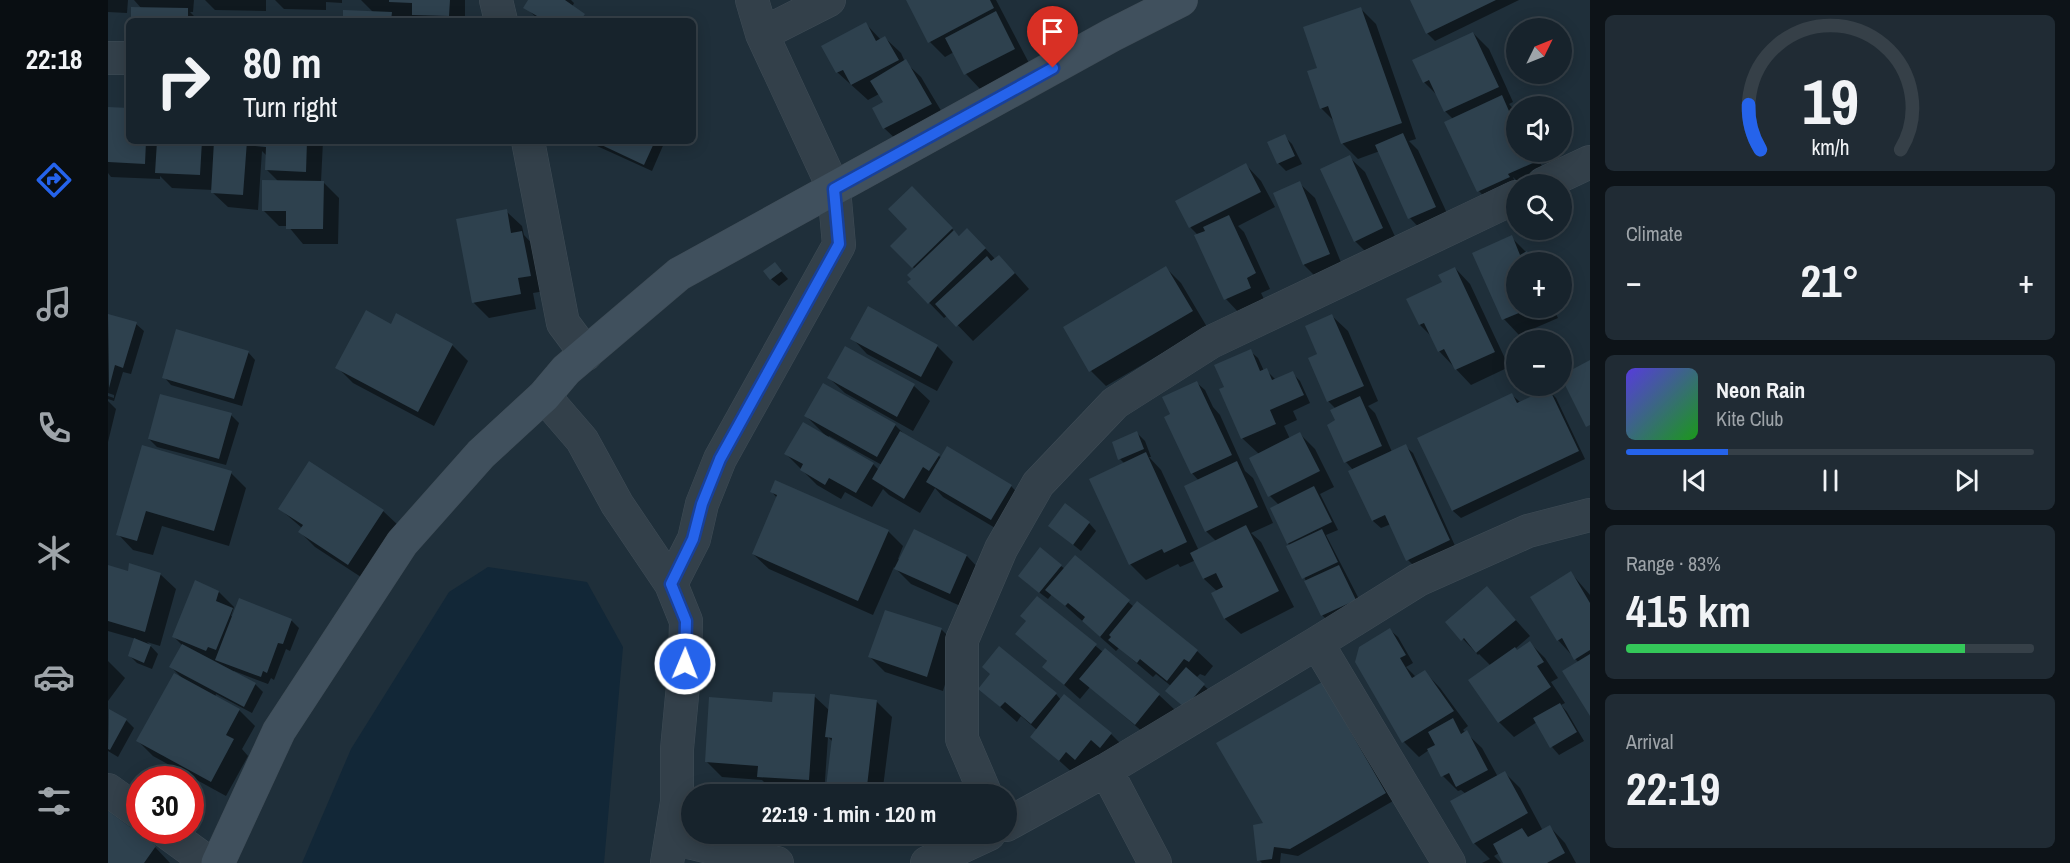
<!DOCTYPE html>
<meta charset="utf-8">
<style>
:root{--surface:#17232c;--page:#202b34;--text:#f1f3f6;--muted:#9ea4a9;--line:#364048;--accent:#2563eb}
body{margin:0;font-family:"Archivo Narrow",sans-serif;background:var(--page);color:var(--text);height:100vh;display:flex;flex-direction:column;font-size:22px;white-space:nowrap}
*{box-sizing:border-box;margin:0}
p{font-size:20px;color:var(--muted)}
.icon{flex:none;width:33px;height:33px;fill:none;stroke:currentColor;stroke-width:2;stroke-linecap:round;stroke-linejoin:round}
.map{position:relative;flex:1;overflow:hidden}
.drawer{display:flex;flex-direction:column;gap:15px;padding:15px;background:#0d1318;width:480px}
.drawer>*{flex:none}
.top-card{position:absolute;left:18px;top:18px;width:570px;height:126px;border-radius:9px;box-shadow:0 3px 15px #0003,0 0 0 2px var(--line);background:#17232c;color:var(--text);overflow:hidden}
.needle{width:39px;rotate:47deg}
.controls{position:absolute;left:1398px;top:18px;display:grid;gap:12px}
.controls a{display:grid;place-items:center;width:66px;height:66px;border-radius:50%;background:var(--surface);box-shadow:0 3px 15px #0003,0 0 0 2px var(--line);font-size:30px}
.speed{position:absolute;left:18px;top:766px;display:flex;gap:12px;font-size:30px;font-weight:700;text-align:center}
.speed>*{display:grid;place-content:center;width:78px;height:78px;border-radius:50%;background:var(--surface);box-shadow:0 3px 15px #0003,0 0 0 2px var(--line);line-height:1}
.speed .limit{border:9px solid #d22;background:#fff;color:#111}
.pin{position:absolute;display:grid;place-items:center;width:51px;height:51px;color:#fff;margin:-62px -26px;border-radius:50% 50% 50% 0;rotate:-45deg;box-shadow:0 0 6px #0007}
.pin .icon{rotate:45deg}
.me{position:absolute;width:66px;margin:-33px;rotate:1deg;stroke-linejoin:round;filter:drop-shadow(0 0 4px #0008)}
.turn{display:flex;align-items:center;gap:21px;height:126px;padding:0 18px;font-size:27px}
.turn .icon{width:78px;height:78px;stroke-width:2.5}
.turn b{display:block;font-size:42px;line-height:51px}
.big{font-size:45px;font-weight:700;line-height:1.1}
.drawer .tile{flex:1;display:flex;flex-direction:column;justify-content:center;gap:9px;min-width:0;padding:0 21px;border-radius:9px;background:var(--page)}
.drawer .dial{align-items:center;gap:0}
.dial svg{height:156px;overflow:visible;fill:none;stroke:var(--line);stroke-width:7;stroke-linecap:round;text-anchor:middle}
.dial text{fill:var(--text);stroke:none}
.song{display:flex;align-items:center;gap:18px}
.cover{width:72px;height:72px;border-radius:9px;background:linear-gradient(135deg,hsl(250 70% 55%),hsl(120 70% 35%))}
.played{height:6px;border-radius:3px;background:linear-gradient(90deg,var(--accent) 25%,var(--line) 25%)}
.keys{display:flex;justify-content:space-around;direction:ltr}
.heat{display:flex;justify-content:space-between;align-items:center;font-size:33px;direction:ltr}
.charge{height:9px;border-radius:4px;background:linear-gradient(90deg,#34c759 83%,var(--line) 0)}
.trip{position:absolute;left:573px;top:784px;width:336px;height:60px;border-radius:30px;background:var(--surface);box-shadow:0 3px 15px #0003,0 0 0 2px var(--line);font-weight:700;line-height:60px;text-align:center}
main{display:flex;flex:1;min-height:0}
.dock{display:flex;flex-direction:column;width:108px;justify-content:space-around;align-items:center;background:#090e12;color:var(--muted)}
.dock .icon{width:42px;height:42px}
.dock .active{color:var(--accent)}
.dock b{font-size:27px;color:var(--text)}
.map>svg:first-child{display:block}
.water{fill:#122737}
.shadow{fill:#0007;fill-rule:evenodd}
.building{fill:#2e414e}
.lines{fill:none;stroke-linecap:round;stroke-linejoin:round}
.street-casing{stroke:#3f4c56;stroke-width:34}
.secondary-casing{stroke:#3f4c56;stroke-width:34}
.street{stroke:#33404a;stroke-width:33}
.secondary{stroke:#40505d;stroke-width:33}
.route-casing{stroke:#184099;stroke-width:15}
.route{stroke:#2563eb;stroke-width:10}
</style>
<main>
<nav class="dock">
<b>22:18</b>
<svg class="icon active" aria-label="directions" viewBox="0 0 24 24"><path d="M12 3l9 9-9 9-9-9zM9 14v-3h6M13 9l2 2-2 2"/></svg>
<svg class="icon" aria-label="music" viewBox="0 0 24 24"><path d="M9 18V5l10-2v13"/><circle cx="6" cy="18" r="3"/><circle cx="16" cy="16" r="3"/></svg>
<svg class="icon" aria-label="phone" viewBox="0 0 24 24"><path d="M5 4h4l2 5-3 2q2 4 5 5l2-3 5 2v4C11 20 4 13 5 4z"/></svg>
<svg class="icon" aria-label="climate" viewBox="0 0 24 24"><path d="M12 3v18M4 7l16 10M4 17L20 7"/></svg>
<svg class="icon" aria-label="car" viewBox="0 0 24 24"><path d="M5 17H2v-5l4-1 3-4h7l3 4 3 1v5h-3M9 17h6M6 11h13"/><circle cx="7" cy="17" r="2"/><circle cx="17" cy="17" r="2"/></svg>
<svg class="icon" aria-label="filters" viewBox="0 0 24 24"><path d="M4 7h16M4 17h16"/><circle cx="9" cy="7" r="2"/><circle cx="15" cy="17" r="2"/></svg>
</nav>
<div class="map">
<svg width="1482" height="863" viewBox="0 0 1482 863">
<rect width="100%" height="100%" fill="#1f2f3a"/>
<path class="water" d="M380,567L479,582L515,647L496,863H194L243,749L341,592Z"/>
<path class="shadow" d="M0,0H20L19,13L0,12Z
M26,0H86L85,12H82L87,17V21H24L34,9Z
M97,0H158V11L107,10Z
M167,0H234V3L218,2V10L176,9Z
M253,0H357V21H312L308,17L286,16L290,21H236L266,13Z
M422,0H463L466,3L464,7L482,21H427L429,18L417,7Z
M799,0H888L922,65L873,90L858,74L846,52L837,57L822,42Z
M1304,0H1411L1327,41L1319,33Z
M1253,9L1268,24L1308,139L1301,141L1310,150L1343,222L1317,234L1302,218L1272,151L1250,159L1235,144L1227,122L1213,108L1211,69Z
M758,24L773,40L777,38L793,53L797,62L813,77L838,119L792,143L776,128L777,103L771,94L760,100L729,72Z
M1365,33L1381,49L1405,102L1401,104L1408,112V152H1427L1440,179L1427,184H1412L1405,177L1408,185L1378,199L1371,191L1346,120L1337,111L1330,96L1316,82Z
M0,109L21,110V141H215L213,182H215L231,198L230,244H195L180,226H171L155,210L170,181L159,170V156L154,151L150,210L120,207L104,192L105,190L64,188L52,176V179L3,177L0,173Z
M1176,136L1184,144L1194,164L1178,171L1170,163Z
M478,141H557L544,171Z
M1241,157L1257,172L1290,243L1262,256L1247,241Z
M1138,165L1153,181L1167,207L1130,226L1136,232L1162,289L1153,293L1158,303L1133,315L1118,299L1088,236L1090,235L1083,228L1069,201Z
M1191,183L1207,198L1236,270L1211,280L1196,265Z
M804,188L852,237L875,246L887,259L906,272L921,289L865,341L840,315L836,318L801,282L805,279L807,269L784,246L801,229Z
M398,211L414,226L416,235L428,248L437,291L425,293L428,309L381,318L366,303Z
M1403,237L1428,262H1408V308H1445L1450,318L1411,335L1396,319L1366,253Z
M667,264L680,279L671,286L663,279Z
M1058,268L1073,283L1099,327L998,386L983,371Z
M1347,268L1362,284L1401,367L1363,385L1331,351L1324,337L1312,325L1336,283Z
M760,308L829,346L845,362L829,391L759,354L744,338Z
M0,316L28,324L36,331L23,374L15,372L6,401L0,399V396L6,398V395L0,393Z
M1224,316L1240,331L1270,401L1260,406L1267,413L1284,452L1297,446L1305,453L1348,548L1307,567L1300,560L1283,524L1273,528L1265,521L1245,470L1238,462L1228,409L1220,401L1211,355Z
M284,326L344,345L360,361L326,426L245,383L229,367Z
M738,348L806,386L822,401L805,431L737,393L721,378Z
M1142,351L1150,358L1156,371L1158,370L1168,380L1184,373L1192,381L1202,403L1185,411L1189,420L1176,426L1182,439L1192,434L1207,449L1226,487L1212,494L1230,530L1218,535L1255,607L1222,623L1214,615L1180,543L1171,505L1162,496L1143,458L1151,454L1134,438L1119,387Z
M140,352L147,360L134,406L63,385L56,377Z
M1089,383L1097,390L1105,407L1112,415L1137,471L1145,478L1165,523L1143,533L1153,542L1186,607L1133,634L1117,619L1105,594L1110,592L1096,579L1088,560L1072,567L1070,564L1038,580L1022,564L983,480L1017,464L1012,459L1029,433L1037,441L1043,457H1041L1053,470L1091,551L1109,542L1098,531L1091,481L1084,473L1058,417L1065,414Z
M1440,390L1448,398L1477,459L1353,518L1345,511L1311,438L1404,395L1412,402Z
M0,401L8,409L0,442Z
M123,415L131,423L118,465L49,447L41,439Z
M698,416L787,425L799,437L834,458L903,486L918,502L899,535L835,497L827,488L812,513L781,495L775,489L764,507L737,492L733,499L709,485L678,454L718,436ZM721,436L774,465L771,470L765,464L720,438Z
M36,447L123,473L138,488L121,546L54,526L45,555L25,550L10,534Z
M664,492L780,531L795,546L790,559L792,560L807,531L859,556L874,572L857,608L803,584L786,567L765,615L661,569L645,554L669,498Z
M172,509L275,511L291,526L256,579L207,547L192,532L194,528Z
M981,523L988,531L973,551L942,526Z
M967,557L1026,607L1029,603L1089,651L1105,666L1097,676L1092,674L1088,678L1104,693L1085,714L1063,686L1048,674L1045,677L1011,648L1008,651L944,594L940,599L919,583L953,566L957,569Z
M0,567L21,573L52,574L68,589L52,646L39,642L50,654L44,669L29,663L21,655L28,639L0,631Z
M1463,573L1482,595V713L1471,663L1450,640L1424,597Z
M1379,588L1422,636L1407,649L1409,652L1422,643L1437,658L1450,678L1443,682L1457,703L1453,705L1459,712L1476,741L1451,755L1444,747L1429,722L1406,737L1391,722L1383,666L1371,654L1370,655L1339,622Z
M111,592L126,607L123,616L126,617L132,600L184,621L191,628L182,651L178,649L166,680L163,678L160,684L126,671L125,673L147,684L155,692L144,713L108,694L107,697L131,710L147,726L134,749L140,756L118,796L45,756L30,741L75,679L63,667L75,646L66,637Z
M929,598L995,652L997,650L1051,695L1067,710L1043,739L982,687L972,699L936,667L940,662L909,634L920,621Z
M833,629L849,645L835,691L777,672L762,657Z
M1282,630L1290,637L1305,663L1298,667L1308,677L1317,672L1332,688L1360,726L1355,730L1374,748L1390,777L1397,773L1412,788L1435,831L1442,827L1457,843L1468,863H1397L1391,853L1386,856L1393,863H1374L1382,859L1366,843L1358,794L1353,790L1350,791L1335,776L1321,750L1311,757L1296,742Z
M0,661L17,678L0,701Z
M872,689L948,694L953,700L956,696L1003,734L1019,750L967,775L924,736L929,730L913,716L909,722Z
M1221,692L1285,801L1190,856L1173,853L1172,863H1154L1151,860L1157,825Z
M706,696L722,711L768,701L784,717L774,795H719L725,742L720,737L716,795L666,792L654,780L614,777L599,762L666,703Z
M1,711L18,720L26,728L10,757L0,751Z
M0,813L47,847L62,863H0Z"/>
<path class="building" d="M281,0H342L341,16L304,15V3L281,2Z
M420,0H457L477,14L472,21H425L429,16L415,8Z
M798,0H882L886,8L820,43Z
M1302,0H1388L1318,34Z
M23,7L80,8V21H23Z
M1253,7L1294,123L1233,144L1220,106L1212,109L1199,71L1209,68L1195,27Z
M235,10L284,12L283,21H235Z
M888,11L907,49L856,75L837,38Z
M758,22L768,41L777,36L791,60L743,85L735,70L728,73L713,46Z
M1365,32L1391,87L1336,112L1321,80L1315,83L1304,60Z
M798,59L824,104L775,129L764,108L775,102L762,81Z
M1394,95L1408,127V152H1420L1425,163L1400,174L1402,177L1369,192L1336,122Z
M0,107L21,108V141H38L37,164L0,162Z
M1295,133L1328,207L1300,219L1267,145Z
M1177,134L1187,156L1169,164L1159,142Z
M49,141H94L92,175L47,173Z
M106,141H139L135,195L103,193Z
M148,141H199L198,172L157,170L158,147L147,146Z
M485,141H547L536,165Z
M1242,155L1275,228L1246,242L1212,169Z
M1138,163L1153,192L1081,228L1067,201Z
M154,180L216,181L215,229H178V211H154Z
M1192,181L1222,254L1195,265L1165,193Z
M804,186L845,228L804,268L782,246L799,229L780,209Z
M399,209L403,233L414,231L423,276L410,278L413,294L364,303L348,219Z
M1121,215L1148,273L1139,278L1143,288L1116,300L1086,235L1097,231L1095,227Z
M859,228L878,248L820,304L799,282L803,279L799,275L846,230L851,236Z
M1404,235L1412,255L1419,251L1424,262H1408V308H1423L1394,320L1364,253Z
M891,255L907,273L848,327L827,304L879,256L883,261Z
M667,262L674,271L662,280L655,271Z
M1058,266L1085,311L981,372L955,327Z
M1347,267L1387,352L1347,370L1336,349L1330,352L1316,323L1311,325L1298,299L1334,282L1330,275Z
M760,306L830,345L813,377L742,339Z
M258,310L283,324L288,313L345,344L310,412L227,368Z
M0,314L29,322L15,368L7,365L1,388Z
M1224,314L1256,386L1219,402L1200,358L1209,354L1197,326Z
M68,329L141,351L126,399L54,378Z
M737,346L807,384L789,417L719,378Z
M1143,349L1152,371L1159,368L1164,380L1185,371L1196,395L1162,410L1168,424L1133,439L1111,389L1116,387L1106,365Z
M1482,360V425L1478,427L1454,379V375Z
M1089,381L1124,455L1083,474L1056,417L1062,414L1054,397Z
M715,383L788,424L769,457L696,416Z
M1441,388L1471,451L1344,511L1309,438L1404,393L1409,403Z
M52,394L124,413L111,459L40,439Z
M1252,396L1274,446L1236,463L1219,425L1227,420L1222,410Z
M695,422L766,463L748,493L721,478L717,485L692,470L695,464L676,454Z
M792,431L832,454L821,471L815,467L796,499L764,479Z
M1029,431L1036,449L1010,460L1004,442Z
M1192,432L1212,471L1160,497L1141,458Z
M1298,444L1342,540L1298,561L1277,515L1264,521L1240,471Z
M34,445L124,471L106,531L38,511L29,541L8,535Z
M839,446L904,485L883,520L818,482Z
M1038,452L1079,542L1056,553L1054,549L1021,565L981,479Z
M201,461L276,510L240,565L190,532L195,525L170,509Z
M1129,461L1150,507L1097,532L1076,486Z
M667,480L781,530L750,601L644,554L669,495L662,492Z
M1206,486L1224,522L1179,544L1162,508Z
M957,503L982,522L965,545L940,526Z
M1138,525L1171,591L1116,619L1103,593L1115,587L1108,573L1095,579L1082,553Z
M806,529L859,555L842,594L786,569Z
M1214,529L1230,562L1194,579L1178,546Z
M932,547L954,565L931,593L910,576Z
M967,555L1022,600L992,637L974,621L977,617L960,603L957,606L937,590Z
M21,563L53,573L37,632L0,621V565L20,571Z
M1231,565L1248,600L1213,616L1196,581Z
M1463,571L1482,603V650L1466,660L1454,638L1449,641L1422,597Z
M87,580L111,591L108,601L125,608L108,650L100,647L98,651L64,637Z
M1379,586L1408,620L1368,653L1356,638L1353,641L1337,622Z
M929,596L989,644L956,685L934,667L939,661L907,634L918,621L912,616Z
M131,598L184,619L175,644L170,643L159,673L155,671L153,677L107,660Z
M1029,601L1090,650L1081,662L1076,659L1059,681L1032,659L1029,663L1000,640L1003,637L1001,635Z
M777,610L834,628L819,677L760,657Z
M1282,628L1298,655L1292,658L1304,678L1317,670L1346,711L1294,743L1247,662L1251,647Z
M26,638L43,645L36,663L20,656Z
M1422,641L1436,662L1429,666L1443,687L1390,723L1360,680L1407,647L1409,650Z
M74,644L148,683L136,707L61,667Z
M891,646L949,693L923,724L897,702L892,707L870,689L882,674L874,667Z
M997,648L1052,694L1027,725L971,679Z
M1482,654V716L1454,671Z
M1078,667L1097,684L1077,708L1057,691Z
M66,673L132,709L118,735L126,739L103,782L28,741Z
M1214,682L1278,793L1182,849L1166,847L1164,859L1149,861L1145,825L1155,823L1108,743Z
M665,692L707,694L701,780L649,777L650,766L597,762L601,697L664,702Z
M722,694L769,700L758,795H717L724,738L717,737Z
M956,694L1004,733L992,748L983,740L967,760L958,752L951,761L922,737Z
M1452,703L1469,732L1442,748L1425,718Z
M1,709L19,719L2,750L0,749Z
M1345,718L1353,734L1359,730L1380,770L1348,787L1341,773L1333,777L1319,749L1327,745L1320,732Z
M1397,771L1420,813L1365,844L1342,801Z
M0,811L48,846L36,863H0Z
M1442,825L1457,853L1439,863H1395L1385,844L1414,828L1420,837Z"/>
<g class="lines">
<g class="street-casing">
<path id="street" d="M388,0L393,21
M654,34L721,0
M0,58H21
M420,141L455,323L478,354
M1435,184L1482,162
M436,396L474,440L509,504L563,584L578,621L577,664L569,749V802L559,863
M563,584L586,539L594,504L612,459L731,245L726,189L654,34L644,0
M1209,643L1341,863
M998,770L1047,863
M0,790L32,813
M878,795L854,739V640L893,549L930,484L1007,403L1103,342L1408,197
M898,825L998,770L1209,643L1310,580L1420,531L1482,515
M57,831L101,863
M563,838L669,863
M819,863L881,834"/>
</g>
<g class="secondary-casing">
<path id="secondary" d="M110,863L171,731L294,543L373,454L436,396L458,370L571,274L1004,35L1073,0"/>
</g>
<use href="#street" class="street"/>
<use href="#secondary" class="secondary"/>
</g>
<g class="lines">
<g class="route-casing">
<path id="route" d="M577,664L578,621L563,584L585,539L594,504L612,459L731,244L726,189L945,68"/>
</g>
<use href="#route" class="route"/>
</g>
</svg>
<div class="controls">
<a><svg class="needle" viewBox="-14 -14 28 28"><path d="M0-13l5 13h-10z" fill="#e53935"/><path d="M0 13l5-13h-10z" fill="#9ea4a9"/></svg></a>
<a><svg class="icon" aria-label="sound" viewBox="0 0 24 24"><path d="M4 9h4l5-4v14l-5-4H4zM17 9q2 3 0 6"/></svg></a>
<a><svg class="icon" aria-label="search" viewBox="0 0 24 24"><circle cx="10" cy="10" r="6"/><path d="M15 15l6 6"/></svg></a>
<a>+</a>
<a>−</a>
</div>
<div class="speed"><div class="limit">30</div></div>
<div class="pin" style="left:945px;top:68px;background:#d93025"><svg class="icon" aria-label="arrive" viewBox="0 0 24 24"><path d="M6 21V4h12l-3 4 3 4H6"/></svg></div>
<svg class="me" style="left:577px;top:664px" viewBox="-20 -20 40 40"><circle r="17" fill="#2563eb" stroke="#fff" stroke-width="3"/><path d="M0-11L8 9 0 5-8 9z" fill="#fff"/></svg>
<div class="trip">22:19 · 1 min · 120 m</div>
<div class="top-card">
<div class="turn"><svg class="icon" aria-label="right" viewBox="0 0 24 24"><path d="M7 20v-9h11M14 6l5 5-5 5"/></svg><div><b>80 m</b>Turn right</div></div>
</div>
</div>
<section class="drawer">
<div class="tile dial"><svg viewBox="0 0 100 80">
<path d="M14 69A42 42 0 1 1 86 69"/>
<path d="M14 69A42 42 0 0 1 8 46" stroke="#2563eb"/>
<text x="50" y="56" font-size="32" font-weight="700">19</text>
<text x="50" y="72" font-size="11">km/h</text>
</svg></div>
<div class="tile"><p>Climate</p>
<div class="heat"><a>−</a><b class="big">21°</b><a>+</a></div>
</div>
<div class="tile">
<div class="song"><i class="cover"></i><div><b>Neon Rain</b><p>Kite Club</p></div></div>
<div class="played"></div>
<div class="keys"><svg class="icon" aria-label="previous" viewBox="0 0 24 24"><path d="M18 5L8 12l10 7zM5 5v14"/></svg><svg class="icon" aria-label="pause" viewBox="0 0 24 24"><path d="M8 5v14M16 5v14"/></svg><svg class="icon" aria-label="next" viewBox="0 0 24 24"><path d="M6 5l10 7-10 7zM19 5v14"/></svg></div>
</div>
<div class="tile"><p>Range · 83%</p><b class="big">415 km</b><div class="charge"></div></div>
<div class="tile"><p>Arrival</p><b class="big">22:19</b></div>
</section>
</main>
